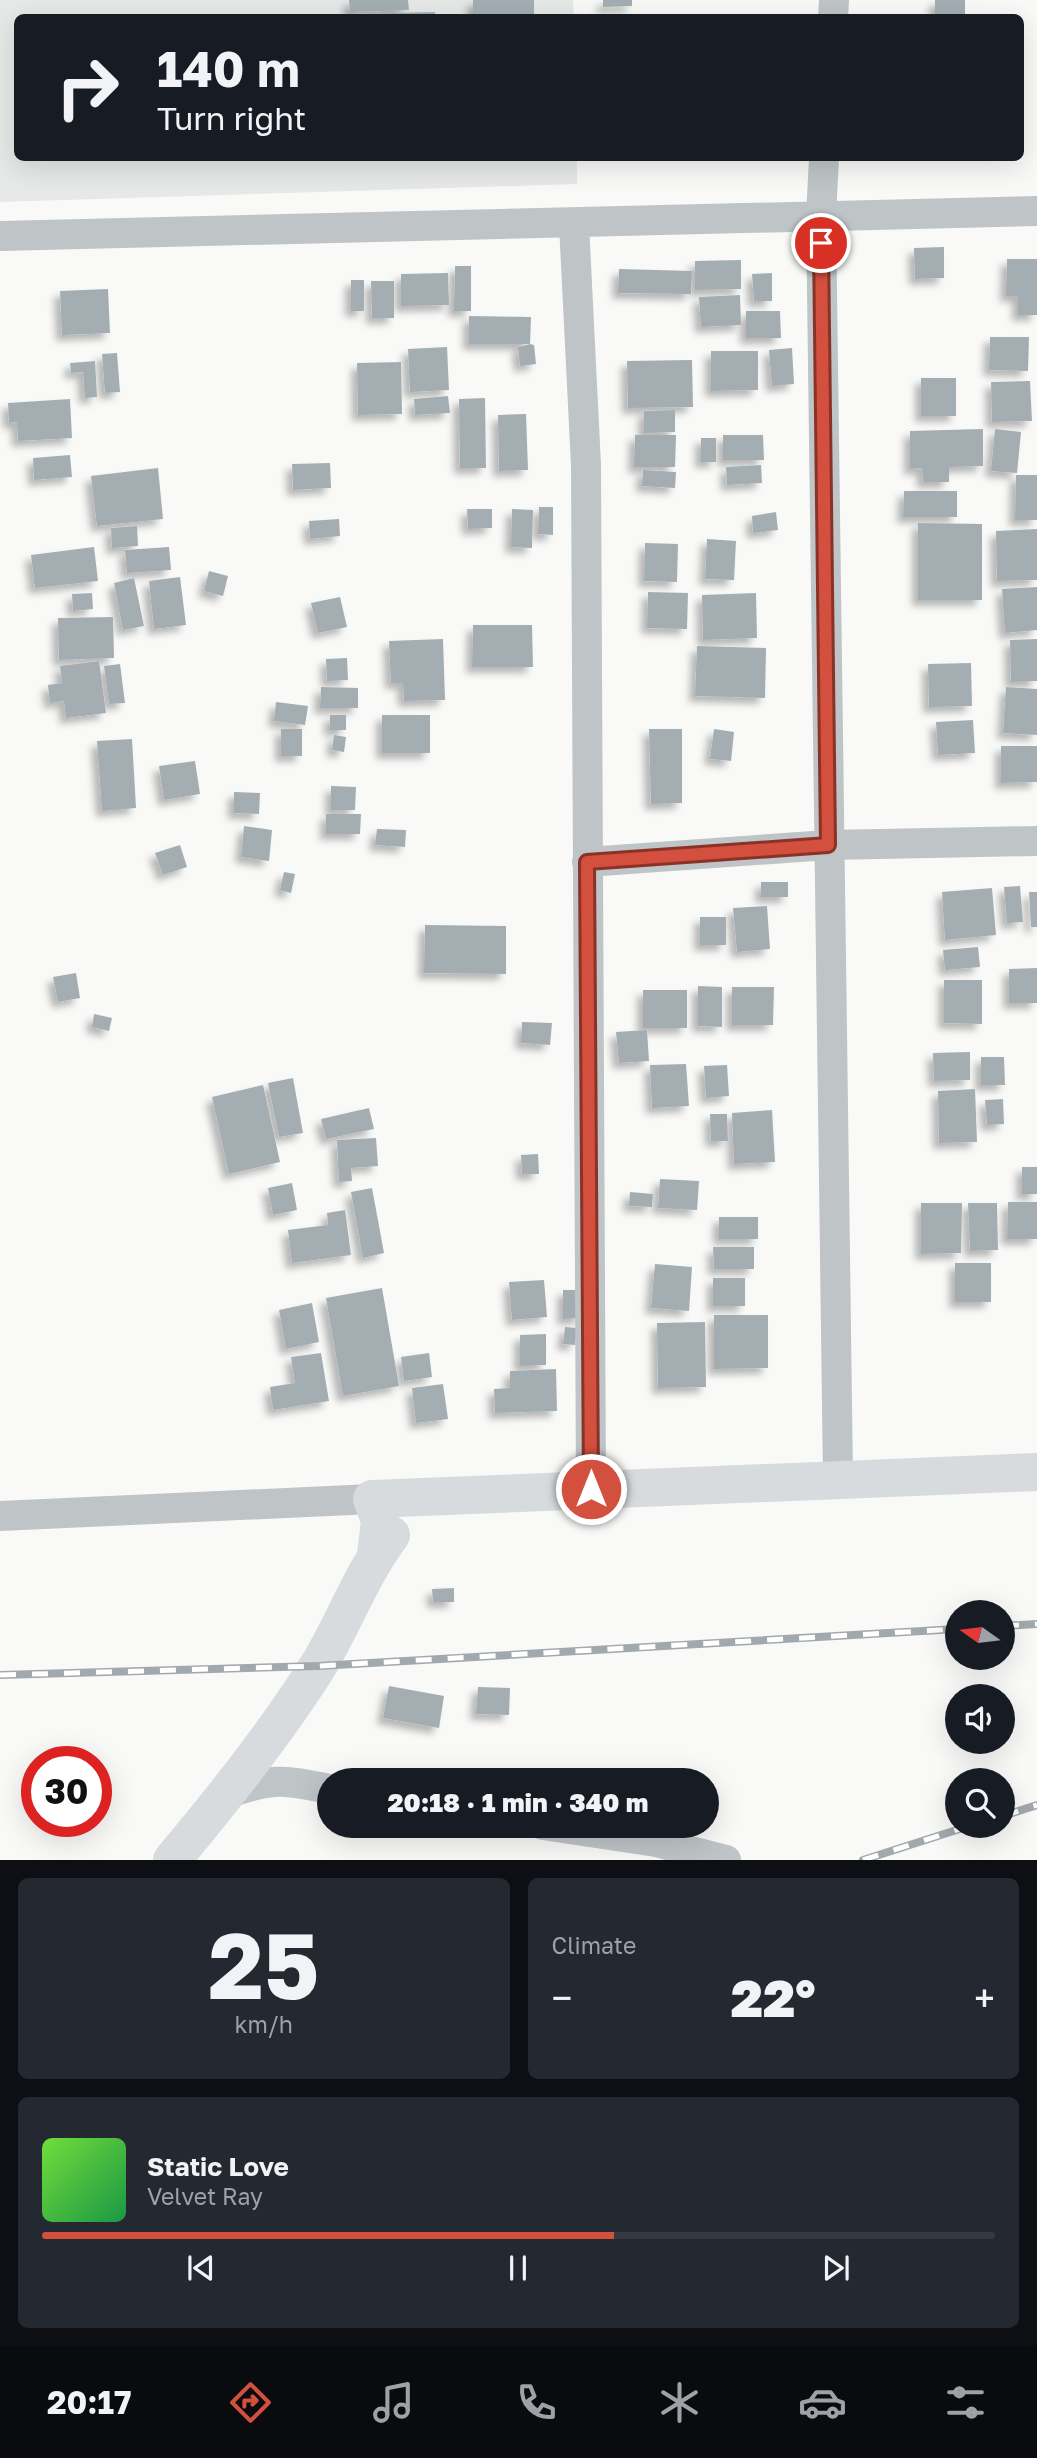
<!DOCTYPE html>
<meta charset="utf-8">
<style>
:root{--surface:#171b24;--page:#242831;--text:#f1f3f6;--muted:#9ea1a6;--line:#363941;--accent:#d34f3e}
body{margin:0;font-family:"Golos Text",sans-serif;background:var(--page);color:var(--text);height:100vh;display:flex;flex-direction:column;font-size:26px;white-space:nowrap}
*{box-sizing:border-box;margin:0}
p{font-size:23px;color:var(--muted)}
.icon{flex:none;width:38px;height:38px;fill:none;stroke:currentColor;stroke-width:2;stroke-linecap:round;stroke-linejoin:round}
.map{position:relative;height:1860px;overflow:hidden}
.side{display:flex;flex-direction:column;gap:18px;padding:18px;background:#0d0f14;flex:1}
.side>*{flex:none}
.guide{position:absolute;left:14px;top:14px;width:1010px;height:147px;border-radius:10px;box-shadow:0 7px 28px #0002;background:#171b24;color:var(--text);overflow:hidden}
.needle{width:46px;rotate:284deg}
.fabs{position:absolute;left:945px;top:1600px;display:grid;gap:14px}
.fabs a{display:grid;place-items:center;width:70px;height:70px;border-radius:50%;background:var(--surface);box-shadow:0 7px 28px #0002;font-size:35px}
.speed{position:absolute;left:21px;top:1746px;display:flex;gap:14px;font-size:35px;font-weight:700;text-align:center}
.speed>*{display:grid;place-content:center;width:91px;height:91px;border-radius:50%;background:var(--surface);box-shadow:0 7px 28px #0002;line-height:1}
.speed .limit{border:10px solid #d22;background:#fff;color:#111}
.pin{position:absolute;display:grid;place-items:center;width:60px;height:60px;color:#fff;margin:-30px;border:4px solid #fff;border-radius:50%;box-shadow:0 2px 7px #0007}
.me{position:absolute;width:77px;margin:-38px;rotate:0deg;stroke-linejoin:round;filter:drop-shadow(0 0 5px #0008)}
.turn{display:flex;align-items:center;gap:24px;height:147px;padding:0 28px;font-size:32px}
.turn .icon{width:91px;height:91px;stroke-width:2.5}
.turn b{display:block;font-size:49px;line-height:60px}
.big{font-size:52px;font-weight:800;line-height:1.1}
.side .card{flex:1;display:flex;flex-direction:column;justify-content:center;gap:10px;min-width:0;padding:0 24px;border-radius:10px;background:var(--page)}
.side .dial{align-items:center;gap:0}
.dial b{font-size:91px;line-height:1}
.song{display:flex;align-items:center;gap:21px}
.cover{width:84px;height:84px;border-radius:10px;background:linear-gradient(135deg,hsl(100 70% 55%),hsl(140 70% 35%))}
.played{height:7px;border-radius:4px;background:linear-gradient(90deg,var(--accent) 60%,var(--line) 60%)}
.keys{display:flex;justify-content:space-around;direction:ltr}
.heat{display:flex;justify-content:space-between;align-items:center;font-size:38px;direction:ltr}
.side .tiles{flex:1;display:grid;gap:18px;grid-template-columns:1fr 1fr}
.card:last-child{grid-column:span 2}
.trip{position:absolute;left:317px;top:1768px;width:402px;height:70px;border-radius:35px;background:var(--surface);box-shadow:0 7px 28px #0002;font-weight:800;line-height:70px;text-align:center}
.tab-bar{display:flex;height:112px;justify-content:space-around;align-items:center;background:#090b0e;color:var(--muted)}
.tab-bar .icon{width:49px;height:49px}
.tab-bar .current{color:var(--accent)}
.tab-bar b{font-size:32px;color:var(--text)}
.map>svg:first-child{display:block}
.built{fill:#e7e9e8}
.building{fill:#a4aeb2;filter:url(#shadow)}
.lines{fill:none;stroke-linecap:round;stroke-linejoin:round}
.street{stroke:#bfc4c7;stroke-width:30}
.secondary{stroke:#d7dbde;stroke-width:38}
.rail-casing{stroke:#a2a9ad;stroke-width:8}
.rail{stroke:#fff;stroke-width:5;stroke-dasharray:16;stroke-linecap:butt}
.route-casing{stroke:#893328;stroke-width:18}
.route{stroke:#d34f3e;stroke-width:12}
</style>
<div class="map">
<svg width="1037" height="1860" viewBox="0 0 1037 1860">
<defs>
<filter id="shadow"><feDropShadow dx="-6" dy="6" stdDeviation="3.5" flood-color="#0004"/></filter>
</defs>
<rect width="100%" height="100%" fill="#f9f9f8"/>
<path class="built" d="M0,0H573L574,18H18V158H577V184L0,202Z"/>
<path class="building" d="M349,0H408L409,10L350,12Z
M473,0H534V18H473Z
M603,0H632V6L603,7Z
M935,0H965V18H935Z
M435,12V18H355V14Z
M944,247V278L915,279L914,248Z
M1007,259H1037V315H1018V296H1006Z
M741,260V289L695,290V261Z
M455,266H471V311H454Z
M619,269L692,271L691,294L618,293Z
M448,273L449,305L401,306V274Z
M772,273V301H754L752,274Z
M351,280H364V311H351Z
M371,281H394V318H372Z
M108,289L110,333L62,335L60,291Z
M740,295L741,325L701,327L699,297Z
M746,311H780L781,338H746Z
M469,316L531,317L530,344L534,345L536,364L520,366L518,347L530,344H469Z
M990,337H1029L1028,371L989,370Z
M447,347L449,390L410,392L408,349Z
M792,348L794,384L772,386L769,350Z
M711,351H758V390L711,391Z
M117,353L120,392L105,393L102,354Z
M692,360L693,407L628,408L627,361Z
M95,361L97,397L85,398L83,372L71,373L70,363Z
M401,362L402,414L358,415L357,363Z
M921,378H956V416H921Z
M1030,381L1032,421L992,422L991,382Z
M448,396L450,413L415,415L414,399Z
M485,398L486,468H460L459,399Z
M70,399L72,438L18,441L17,422L9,423L8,403Z
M675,410V432L644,433V411Z
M526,414L528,470L499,471L498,415Z
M983,429V466L949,467V482H923L922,468L910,469V431Z
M995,429L1021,432L1017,473L991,471Z
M635,435H676L675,467H634Z
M723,435H763L764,460H723Z
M701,438H716V462H701Z
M70,455L72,477L34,480L33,458Z
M330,463L331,488L293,490L292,464Z
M761,465L762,483L727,485L726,467Z
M158,468L163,519L97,526L91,476Z
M643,470L676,472L675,488L642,486Z
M1016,475H1037V520H1015Z
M904,491H957V517H903Z
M539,507H553V535L538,534Z
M467,509H492V528L468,529Z
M512,509L533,510L532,548L511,547Z
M776,512L778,530L753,533L752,516Z
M339,519L340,536L310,539L309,521Z
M918,523L982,524V600H918Z
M137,526L138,546L112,548L111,528Z
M1037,529V580L997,581L996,531Z
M707,539L736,541L734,580L705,579Z
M645,543L678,544L677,582L644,581Z
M94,547L98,581L35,588L31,555Z
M169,547L171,570L127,573L125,550Z
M209,571L228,576L223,596L204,591Z
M180,577L186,625L154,629L149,581Z
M134,578L144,626L123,630L114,583Z
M1037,587V630L1005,633L1002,589Z
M648,592L688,593L687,629L647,628Z
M92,593L93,609L73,611L72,594Z
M756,593L757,638L703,640L702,595Z
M340,597L347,627L318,633L311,603Z
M113,617L114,658L59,660L58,618Z
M473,625H532L533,667H472Z
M443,639L445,700L404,701L403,683H391L389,641Z
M1037,639V681L1011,682L1010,640Z
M697,646L766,648L765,698L695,696Z
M347,658L348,680L327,681L326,659Z
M99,661L106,713L66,718L64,701L50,703L48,685L62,683L60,666Z
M971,663L972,706L929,707L928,664Z
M120,664L125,703L109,704L104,666Z
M321,687L358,688V708H320Z
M1006,687L1037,689V735L1003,733Z
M276,702L308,706L305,725L274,721Z
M330,715H346V730H330Z
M382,715H430V753H382Z
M973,720L975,753L938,755L936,722Z
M281,729H302V756H281Z
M649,729H682V803L651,804Z
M714,729L734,732L731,761L710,759Z
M334,735L346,737L344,752L332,750Z
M132,739L136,808L102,811L97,741Z
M1001,746H1037V782L1001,783Z
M195,761L200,794L164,800L159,766Z
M331,786L356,787L355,810H331Z
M234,792L260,793L259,814L234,813Z
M326,814H361L360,834H326Z
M244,826L272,830L269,861L241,857Z
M377,829L406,830L405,847L375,845Z
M180,845L187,867L163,875L155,853Z
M284,872L295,874L291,893L280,890Z
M761,882H788V897H761Z
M1020,886L1023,922L1007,923L1004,887Z
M992,888L996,935L945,940L942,892Z
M1029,892H1037V927H1031Z
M767,906L770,949L737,952L733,908Z
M700,917H726V945H700Z
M425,925L506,926V974L424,973Z
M978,947L980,967L945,970L943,950Z
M1037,968V1003H1009V969Z
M76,973L80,998L58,1002L53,977Z
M944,980H982V1024L944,1023Z
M698,986L722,987V1027L698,1026Z
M732,987H774L773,1025H732Z
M643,990H687V1028H643Z
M94,1014L112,1018L109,1031L92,1027Z
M522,1022L552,1023L550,1045L521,1043Z
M647,1030L649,1061L619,1063L616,1032Z
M970,1052V1080L934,1081L933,1053Z
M981,1057H1004L1005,1085H981Z
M686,1064L689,1106L652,1108L650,1065Z
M727,1065L729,1096L706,1098L704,1066Z
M293,1078L303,1133L279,1137L268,1083Z
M263,1085L280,1162L229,1174L212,1097Z
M975,1089L977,1142L939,1143L938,1091Z
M1003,1099L1004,1124L987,1125L985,1100Z
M369,1108L374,1129L326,1139L321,1119Z
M772,1110L775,1162L734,1164L732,1113Z
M710,1114H727L728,1141H711Z
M376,1138L378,1166L351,1168L352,1181L339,1182L337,1140Z
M538,1154L539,1174H522L521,1155Z
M1022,1167H1037V1194H1022Z
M660,1179L699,1181L697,1210L658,1208Z
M292,1183L297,1210L273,1215L268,1188Z
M372,1188L384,1253L363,1258L351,1192Z
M630,1192L653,1194L652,1207L629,1206Z
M1008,1202H1037V1239H1007Z
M921,1203H962L961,1253L921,1254Z
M968,1203H997L998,1250L970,1251Z
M345,1210L351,1255L292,1263L288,1230L328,1225L327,1213Z
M719,1217H758V1239H719Z
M713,1247H754V1269H714Z
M955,1263H991V1302H955Z
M655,1264L692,1267L689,1311L651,1308Z
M713,1278H745V1306H713Z
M544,1280L547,1317L512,1320L509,1282Z
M382,1288L399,1386L343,1396L326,1298Z
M563,1290H581L582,1318L563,1319Z
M312,1303L319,1342L286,1349L279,1310Z
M714,1315H768V1368L714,1369Z
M705,1322L706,1387L658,1388L657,1323Z
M565,1327L577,1328L575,1345L563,1344Z
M546,1334V1365L520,1366V1335Z
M321,1353L329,1401L273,1410L270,1387L295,1383L291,1357Z
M429,1353L432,1377L404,1381L401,1357Z
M556,1369L557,1411L495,1413L494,1389L510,1388V1371Z
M443,1384L448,1419L416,1423L412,1388Z
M454,1588V1602H433L432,1589Z
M389,1686L444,1696L439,1728L383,1718Z
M478,1687L510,1688L509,1715L476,1714Z"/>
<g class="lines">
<path class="street" d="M833,18L834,0
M824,158L821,216L838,1478
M574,224L586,465L591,1489
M0,236L1037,211
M587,862L828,845L1037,841
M0,1516L372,1499
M227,1794C272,1778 282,1779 329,1789
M543,1825L656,1842L726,1860"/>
<path class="secondary" d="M376,1555L380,1521L372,1499L1037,1472
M172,1860C224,1798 275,1734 318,1666C344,1623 361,1575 391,1535"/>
<g class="rail-casing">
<path id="rail" d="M1003,1626L1037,1624
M0,1675L318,1666L957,1629
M1003,1816L1037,1805
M863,1860L972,1825"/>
</g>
<use href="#rail" class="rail"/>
</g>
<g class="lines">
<g class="route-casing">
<path id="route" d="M591,1489L587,862L828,845L821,243"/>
</g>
<use href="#route" class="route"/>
</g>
</svg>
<div class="fabs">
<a><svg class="needle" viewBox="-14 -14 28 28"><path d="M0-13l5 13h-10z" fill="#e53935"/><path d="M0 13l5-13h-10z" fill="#9ea1a6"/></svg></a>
<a><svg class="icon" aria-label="sound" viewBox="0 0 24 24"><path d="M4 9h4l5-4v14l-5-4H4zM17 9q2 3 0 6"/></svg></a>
<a><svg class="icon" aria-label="search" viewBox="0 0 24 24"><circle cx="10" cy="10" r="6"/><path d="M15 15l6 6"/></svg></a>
</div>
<div class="speed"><div class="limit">30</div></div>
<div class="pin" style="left:821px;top:243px;background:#d93025"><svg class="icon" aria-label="arrive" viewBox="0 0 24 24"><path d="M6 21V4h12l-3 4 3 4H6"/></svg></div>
<svg class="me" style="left:591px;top:1489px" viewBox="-20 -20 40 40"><circle r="17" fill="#d34f3e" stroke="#fff" stroke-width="3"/><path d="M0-11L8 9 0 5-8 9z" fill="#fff"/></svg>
<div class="trip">20:18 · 1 min · 340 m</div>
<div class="guide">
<div class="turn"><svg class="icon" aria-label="right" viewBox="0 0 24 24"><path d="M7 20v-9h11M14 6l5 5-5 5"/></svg><div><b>140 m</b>Turn right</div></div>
</div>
</div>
<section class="side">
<div class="tiles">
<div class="card dial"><b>25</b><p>km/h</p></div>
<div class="card"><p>Climate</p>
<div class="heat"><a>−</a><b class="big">22°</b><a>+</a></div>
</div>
<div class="card">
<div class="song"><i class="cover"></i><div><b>Static Love</b><p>Velvet Ray</p></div></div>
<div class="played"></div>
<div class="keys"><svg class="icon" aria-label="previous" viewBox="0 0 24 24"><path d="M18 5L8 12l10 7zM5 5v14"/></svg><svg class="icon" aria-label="pause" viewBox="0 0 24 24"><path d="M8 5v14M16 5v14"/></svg><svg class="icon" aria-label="next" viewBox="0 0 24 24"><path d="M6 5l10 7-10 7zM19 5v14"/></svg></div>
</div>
</div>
</section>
<nav class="tab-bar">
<b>20:17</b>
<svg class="icon current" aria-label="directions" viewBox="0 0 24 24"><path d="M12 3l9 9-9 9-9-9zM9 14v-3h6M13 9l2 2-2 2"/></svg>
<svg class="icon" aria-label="music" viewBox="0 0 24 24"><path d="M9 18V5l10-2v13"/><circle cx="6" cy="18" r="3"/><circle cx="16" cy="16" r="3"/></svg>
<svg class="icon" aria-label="phone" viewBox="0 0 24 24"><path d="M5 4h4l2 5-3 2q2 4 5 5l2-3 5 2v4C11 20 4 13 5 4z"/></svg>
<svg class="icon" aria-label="climate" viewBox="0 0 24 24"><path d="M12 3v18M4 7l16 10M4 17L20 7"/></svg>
<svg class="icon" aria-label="car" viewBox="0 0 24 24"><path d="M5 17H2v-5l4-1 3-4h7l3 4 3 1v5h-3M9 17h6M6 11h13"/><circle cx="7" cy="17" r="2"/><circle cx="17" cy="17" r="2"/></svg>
<svg class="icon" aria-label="filters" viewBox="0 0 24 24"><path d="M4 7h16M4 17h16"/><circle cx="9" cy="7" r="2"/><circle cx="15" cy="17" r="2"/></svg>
</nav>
